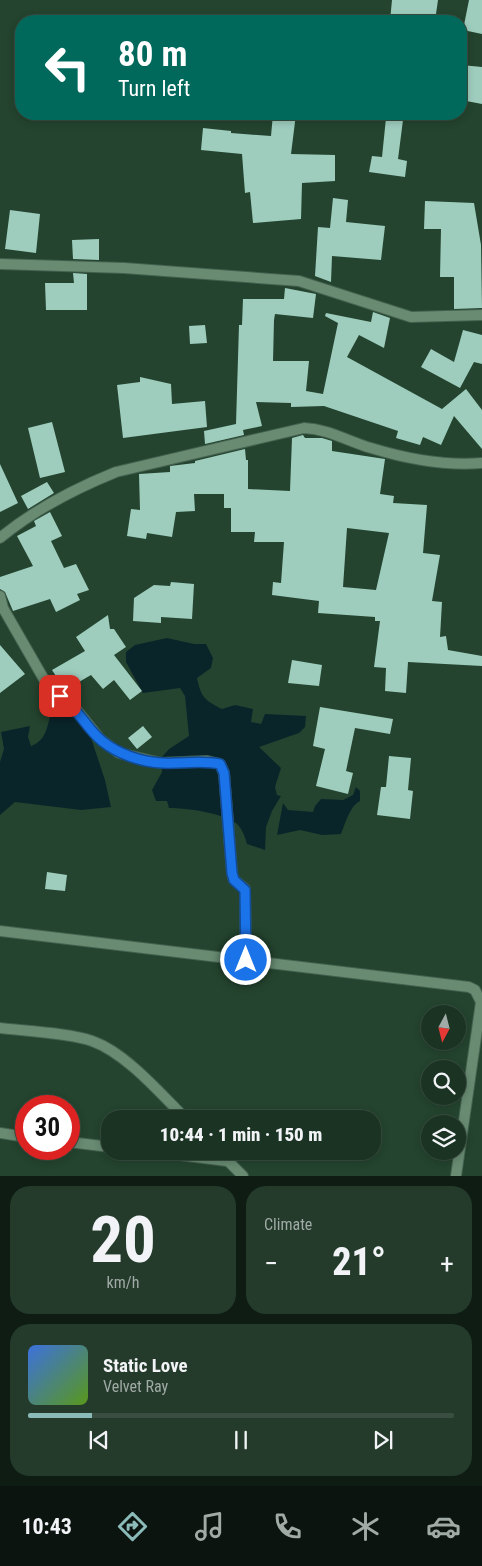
<!DOCTYPE html>
<meta charset="utf-8">
<style>
:root{--surface:#1b3323;--page:#243b2b;--text:#f1f3f6;--muted:#a0aaa6;--line:#394e41;--accent:#8bbbb9}
body{margin:0;font-family:"Roboto Condensed",sans-serif;background:var(--page);color:var(--text);height:100vh;display:flex;flex-direction:column;font-size:19px;white-space:nowrap}
*{box-sizing:border-box;margin:0}
p{font-size:16px;color:var(--muted)}
.icon{flex:none;width:28px;height:28px;fill:none;stroke:currentColor;stroke-width:2;stroke-linecap:round;stroke-linejoin:round}
.map{position:relative;height:1176px;overflow:hidden}
.sheet{display:flex;flex-direction:column;gap:10px;padding:10px;background:#0f1c13;flex:1}
.sheet>*{flex:none}
.banner{position:absolute;left:15px;top:15px;width:452px;height:105px;border-radius:20px;box-shadow:0 2px 8px #0003,0 0 0 1px var(--line);background:#00695c;color:#fff;overflow:hidden}
.needle{width:32px;rotate:187deg}
.fabs{position:absolute;left:421px;top:1005px;display:grid;gap:10px}
.fabs a{display:grid;place-items:center;width:45px;height:45px;border-radius:50%;background:var(--surface);box-shadow:0 2px 8px #0003,0 0 0 1px var(--line);font-size:25px}
.speed{position:absolute;left:15px;top:1095px;display:flex;gap:10px;font-size:25px;font-weight:700;text-align:center}
.speed>*{display:grid;place-content:center;width:65px;height:65px;border-radius:50%;background:var(--surface);box-shadow:0 2px 8px #0003,0 0 0 1px var(--line);line-height:1}
.speed .limit{border:8px solid #d22;background:#fff;color:#111}
.pin{position:absolute;display:grid;place-items:center;width:42px;height:42px;color:#fff;margin:-21px;border-radius:10px;box-shadow:0 2px 8px #0006}
.me{position:absolute;width:55px;margin:-28px;rotate:0deg;stroke-linejoin:round;filter:drop-shadow(0 0 4px #0008)}
.turn{display:flex;align-items:center;gap:18px;height:105px;padding:0 20px;font-size:22px}
.turn .icon{width:65px;height:65px;stroke-width:2.5}
.turn b{display:block;font-size:35px;line-height:42px}
.big{font-size:38px;font-weight:800;line-height:1.1}
.sheet .tile{flex:1;display:flex;flex-direction:column;justify-content:center;gap:8px;min-width:0;padding:0 18px;border-radius:20px;background:var(--page)}
.sheet .dial{align-items:center;gap:0}
.dial b{font-size:65px;line-height:1}
.song{display:flex;align-items:center;gap:15px}
.cover{width:60px;height:60px;border-radius:8px;background:linear-gradient(135deg,hsl(220 70% 55%),hsl(90 70% 35%))}
.played{height:5px;border-radius:2px;background:linear-gradient(90deg,var(--accent) 15%,var(--line) 15%)}
.keys{display:flex;justify-content:space-around;direction:ltr}
.heat{display:flex;justify-content:space-between;align-items:center;font-size:28px;direction:ltr}
.sheet .tiles{flex:1;display:grid;gap:10px;grid-template-columns:1fr 1fr}
.tile:last-child{grid-column:span 2}
.trip{position:absolute;left:101px;top:1110px;width:280px;height:50px;border-radius:20px;background:var(--surface);box-shadow:0 2px 8px #0003,0 0 0 1px var(--line);font-weight:800;line-height:50px;text-align:center}
.tab-bar{display:flex;height:80px;justify-content:space-around;align-items:center;background:#0b140e;color:var(--muted)}
.tab-bar .icon{width:35px;height:35px}
.tab-bar .selected{color:var(--accent)}
.tab-bar b{font-size:22px;color:var(--text)}
.map>svg:first-child{display:block}
.water{fill:#0a252a}
.building{fill:#9ecdbe;fill-rule:evenodd}
.lines{fill:none;stroke-linecap:round;stroke-linejoin:round}
.street-casing{stroke:#44614f;stroke-width:12}
.street{stroke:#688b72;stroke-width:10}
.route-casing{stroke:#114b97;stroke-width:12}
.route{stroke:#1a73e8;stroke-width:9}
</style>
<div class="map">
<svg width="482" height="1176" viewBox="0 0 482 1176">
<rect width="100%" height="100%" fill="#24442f"/>
<path class="water" d="M167,638L194,644H206L213,658L211,668L197,678C201,697 204,700 222,709L235,705L253,709L251,722L261,724L265,714L306,716L305,727L299,733L259,747L281,768L275,787L277,795L281,796L272,811L266,827L265,850L247,844C245,837 242,828 236,823C221,813 187,808 169,808L167,801H156L152,790L162,772V757L169,749L189,736L185,696L180,688L143,693L126,662V652L135,645Z
M71,706L89,732L105,780L111,807L81,810L15,802L0,815V762L4,749L1,732L30,726L28,737L31,746C45,741 47,729 50,716Z
M356,787L360,791V801C350,806 345,824 341,834L322,835L300,830L277,835L283,803L288,810L313,812L315,806L321,799L343,800L353,795Z"/>
<path class="building" d="M392,0H438L435,21H390Z
M469,0H482V34L463,30Z
M461,65L482,67V104L461,100Z
M273,114H296L291,154L335,155V181L302,183L301,219L253,223L250,192L245,193L242,154L201,150L203,128L231,131V133L271,136Z
M386,118L403,120L398,159L407,161L405,177L369,172L372,156L382,157Z
M333,198L348,200L346,222L385,226L381,260L332,256L331,282L315,276L318,227L330,228Z
M425,201L474,203L481,245L482,308L454,309V277H440L441,229H424Z
M10,210L40,214L36,253L5,249Z
M99,239V260L73,259L72,240Z
M73,273L87,274V310H46L45,283H74Z
M285,288L316,294L313,318L275,314L274,320L273,361H309L306,391L323,394L338,323L325,316L326,313L371,322L373,312L390,318L384,348L359,335L347,357L442,409L466,389L482,410V449L454,416L441,445L423,437L420,445L396,438L398,431L324,406L291,407V403L256,402L262,426L243,430L244,435L205,444L204,431L236,424L239,325H242L243,299H284Z
M205,325L207,343L190,344L189,326Z
M463,330L482,335V364L474,362L460,388L421,367L431,349L454,362Z
M140,377L171,384L172,404L205,401L207,427L123,438L117,385L140,382Z
M52,422L65,472L40,478L28,428Z
M303,435L305,438H322L332,441V451L385,459L380,494L394,496L393,503L427,505L423,553L440,555L432,601L442,602L440,637L446,636L448,650L482,656V666L408,662L406,693L385,691L386,668L374,667L380,621H375V617L318,613L319,601L272,595L273,582L281,583L284,542H254L255,532H231V508H224V494H194L195,511L176,512L172,537L147,533L146,539L127,536L131,509L140,510L139,474L170,472V466L195,463V461L245,449L246,460H248V489L290,491L292,438ZM347,528L389,533L376,590L343,587Z
M0,464L18,503L0,512Z
M47,482L54,493L28,509L21,496Z
M50,512L62,536L51,541L64,568L76,564L89,590L77,594L80,600L56,612L50,599L13,611L5,592L0,589V577L33,566L17,536L36,526L34,521Z
M171,582L194,584L192,619L161,617V623L133,621L134,598L154,585L170,586Z
M108,615L110,629H114L126,647L114,655L142,691L130,700L114,680L103,689L91,675L65,690L52,670L85,651L76,637Z
M0,645L25,674L0,693Z
M292,660L322,665L319,686L288,683Z
M320,707L393,719L390,734L355,728L346,771L353,773L348,794L316,786L325,749L313,746Z
M143,726L152,737L137,749L128,738Z
M389,756L411,758L408,790L413,791L410,819L377,815L381,787H386Z
M47,872L67,875L65,891L45,889Z"/>
<g class="lines">
<g class="street-casing">
<path id="street" d="M0,264L124,268L299,281L411,317L482,315
M0,538C35,509 74,489 116,472L304,428C329,429 347,441 371,448C407,459 445,466 482,463
M0,596L3,608L49,688L71,703L100,739L119,753L161,763L207,761L220,764L224,773L232,873L234,880L245,889L246,960
M0,931L469,987L475,990L481,1002L456,1176
M0,1028C25,1031 70,1033 92,1041C126,1053 160,1093 186,1119
M0,1133L26,1137
M69,1142L110,1147
M148,1151L227,1161
M218,1151L243,1176"/>
</g>
<use href="#street" class="street"/>
</g>
<g class="lines">
<g class="route-casing">
<path id="route" d="M60,696C78,708 86,728 102,741C118,754 141,762 162,763C182,764 201,760 220,764L224,773L232,873L234,880L245,890L246,960"/>
</g>
<use href="#route" class="route"/>
</g>
</svg>
<div class="fabs">
<a><svg class="needle" viewBox="-14 -14 28 28"><path d="M0-13l5 13h-10z" fill="#e53935"/><path d="M0 13l5-13h-10z" fill="#a0aaa6"/></svg></a>
<a><svg class="icon" aria-label="search" viewBox="0 0 24 24"><circle cx="10" cy="10" r="6"/><path d="M15 15l6 6"/></svg></a>
<a><svg class="icon" aria-label="layers" viewBox="0 0 24 24"><path d="M12 4l9 5-9 5-9-5zM3 14l9 5 9-5"/></svg></a>
</div>
<div class="speed"><div class="limit">30</div></div>
<div class="pin" style="left:60px;top:696px;background:#d93025"><svg class="icon" aria-label="arrive" viewBox="0 0 24 24"><path d="M6 21V4h12l-3 4 3 4H6"/></svg></div>
<svg class="me" style="left:246px;top:960px" viewBox="-20 -20 40 40"><circle r="17" fill="#1a73e8" stroke="#fff" stroke-width="3"/><path d="M0-11L8 9 0 5-8 9z" fill="#fff"/></svg>
<div class="trip">10:44 · 1 min · 150 m</div>
<div class="banner">
<div class="turn"><svg class="icon" aria-label="left" viewBox="0 0 24 24"><path d="M17 20v-9H6M10 6l-5 5 5 5"/></svg><div><b>80 m</b>Turn left</div></div>
</div>
</div>
<section class="sheet">
<div class="tiles">
<div class="tile dial"><b>20</b><p>km/h</p></div>
<div class="tile"><p>Climate</p>
<div class="heat"><a>−</a><b class="big">21°</b><a>+</a></div>
</div>
<div class="tile">
<div class="song"><i class="cover"></i><div><b>Static Love</b><p>Velvet Ray</p></div></div>
<div class="played"></div>
<div class="keys"><svg class="icon" aria-label="previous" viewBox="0 0 24 24"><path d="M18 5L8 12l10 7zM5 5v14"/></svg><svg class="icon" aria-label="pause" viewBox="0 0 24 24"><path d="M8 5v14M16 5v14"/></svg><svg class="icon" aria-label="next" viewBox="0 0 24 24"><path d="M6 5l10 7-10 7zM19 5v14"/></svg></div>
</div>
</div>
</section>
<nav class="tab-bar">
<b>10:43</b>
<svg class="icon selected" aria-label="directions" viewBox="0 0 24 24"><path d="M12 3l9 9-9 9-9-9zM9 14v-3h6M13 9l2 2-2 2"/></svg>
<svg class="icon" aria-label="music" viewBox="0 0 24 24"><path d="M9 18V5l10-2v13"/><circle cx="6" cy="18" r="3"/><circle cx="16" cy="16" r="3"/></svg>
<svg class="icon" aria-label="phone" viewBox="0 0 24 24"><path d="M5 4h4l2 5-3 2q2 4 5 5l2-3 5 2v4C11 20 4 13 5 4z"/></svg>
<svg class="icon" aria-label="climate" viewBox="0 0 24 24"><path d="M12 3v18M4 7l16 10M4 17L20 7"/></svg>
<svg class="icon" aria-label="car" viewBox="0 0 24 24"><path d="M5 17H2v-5l4-1 3-4h7l3 4 3 1v5h-3M9 17h6M6 11h13"/><circle cx="7" cy="17" r="2"/><circle cx="17" cy="17" r="2"/></svg>
</nav>
